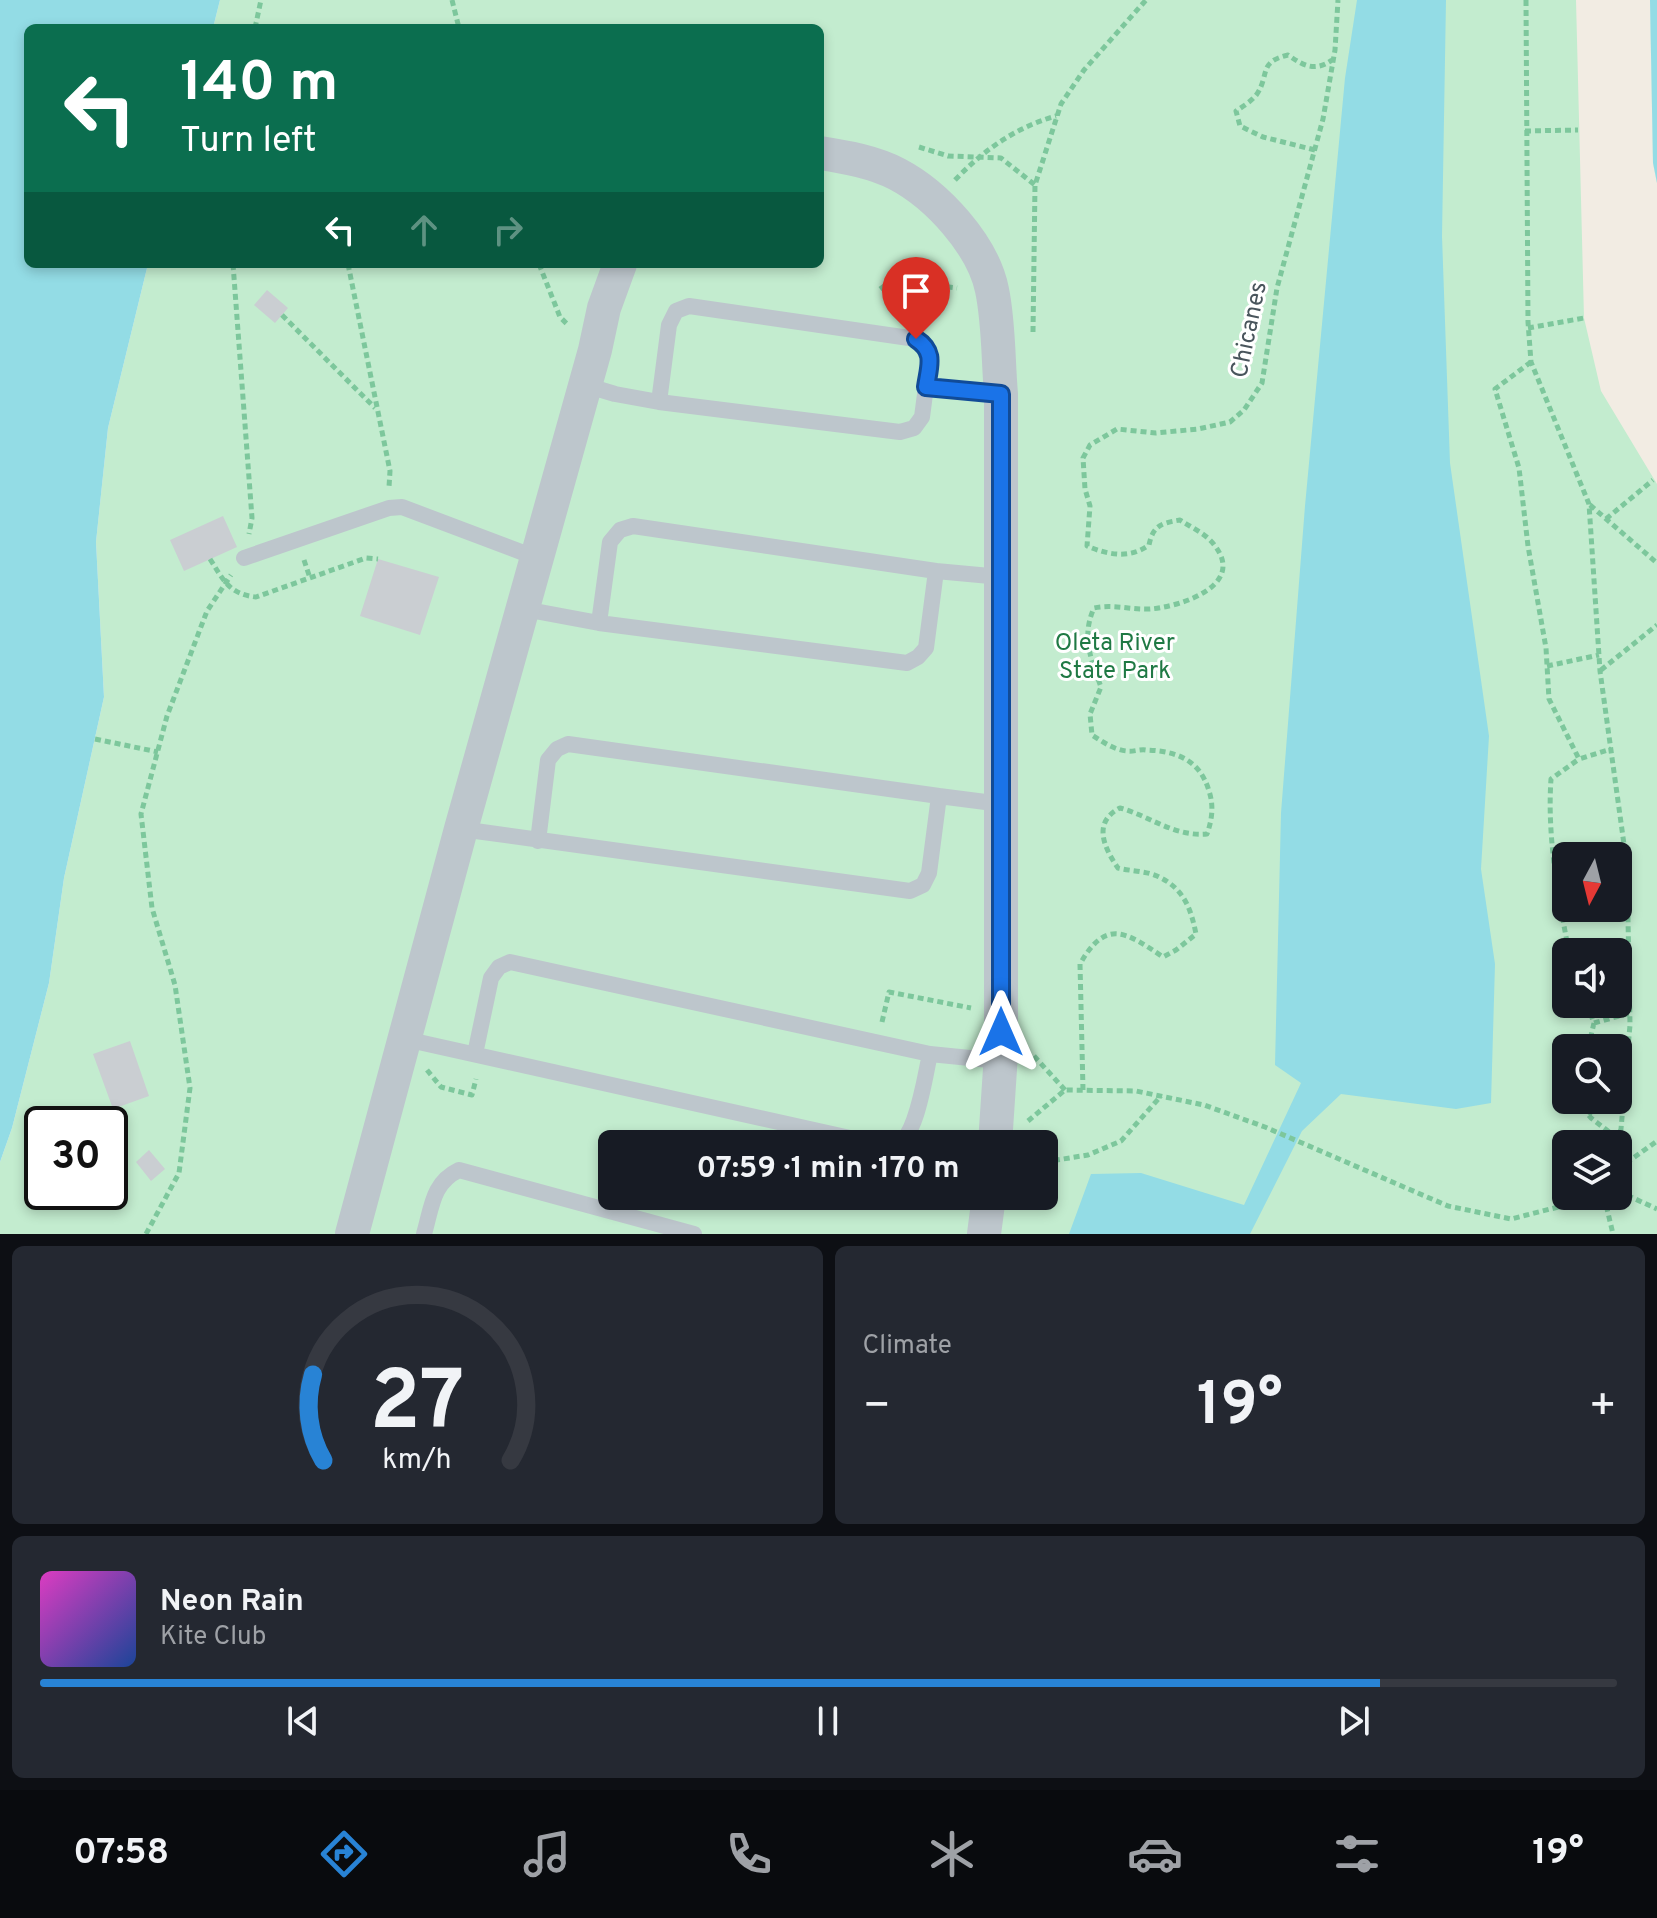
<!DOCTYPE html>
<meta charset="utf-8">
<style>
:root{--surface:#171b24;--page:#242831;--text:#f1f3f6;--muted:#9ea1a6;--line:#363941;--accent:#2883d5}
body{margin:0;font-family:Overpass,sans-serif;background:var(--page);color:var(--text);height:100vh;display:flex;flex-direction:column;font-size:30px;white-space:nowrap}
*{box-sizing:border-box;margin:0}
p{font-size:26px;color:var(--muted)}
.icon{flex:none;width:44px;height:44px;fill:none;stroke:currentColor;stroke-width:2;stroke-linecap:round;stroke-linejoin:round}
.map{position:relative;height:1234px;overflow:hidden}
.details{display:flex;flex-direction:column;gap:12px;padding:12px;background:#0d0f14;flex:1}
.details>*{flex:none}
.hud{position:absolute;left:24px;top:24px;width:800px;height:244px;border-radius:12px;box-shadow:0 4px 12px #0003;background:#0b6e4f;color:#fff;overflow:hidden}
.needle{width:52px;rotate:187deg}
.fabs{position:absolute;left:1552px;top:842px;display:grid;gap:16px}
.fabs a{display:grid;place-items:center;width:80px;height:80px;border-radius:12px;background:var(--surface);box-shadow:0 4px 12px #0003;font-size:40px}
.speed{position:absolute;left:24px;top:1106px;display:flex;gap:16px;font-size:40px;font-weight:700;text-align:center}
.speed>*{display:grid;place-content:center;width:104px;height:104px;border-radius:50%;background:var(--surface);box-shadow:0 4px 12px #0003;line-height:1}
.speed .limit{border:4px solid #111;border-radius:12px;background:#fff;color:#111}
.pin{position:absolute;display:grid;place-items:center;width:68px;height:68px;color:#fff;margin:-82px -34px;border-radius:50% 50% 50% 0;rotate:-45deg;box-shadow:0 0 8px #0007}
.pin .icon{rotate:45deg}
.me{position:absolute;width:88px;margin:-44px;rotate:0deg;stroke-linejoin:round;filter:drop-shadow(0 0 6px #0008)}
.turn{display:flex;align-items:center;gap:28px;height:168px;padding:0 24px;font-size:36px}
.turn .icon{width:104px;height:104px;stroke-width:2.5}
.turn b{display:block;font-size:56px;line-height:68px}
.lanes{display:flex;align-items:center;height:76px;padding:0 24px;background:#0003;justify-content:center;gap:40px;direction:ltr}
.lanes .off{opacity:.35}
.big{font-size:60px;font-weight:700;line-height:1.1}
.details .tile{flex:1;display:flex;flex-direction:column;justify-content:center;gap:12px;min-width:0;padding:0 28px;border-radius:12px;background:var(--page)}
.details .dial{align-items:center;gap:0}
.dial svg{height:208px;overflow:visible;fill:none;stroke:var(--line);stroke-width:7;stroke-linecap:round;text-anchor:middle}
.dial text{fill:var(--text);stroke:none}
.song{display:flex;align-items:center;gap:24px}
.cover{width:96px;height:96px;border-radius:12px;background:linear-gradient(135deg,hsl(310 70% 55%),hsl(220 70% 35%))}
.played{height:8px;border-radius:4px;background:linear-gradient(90deg,var(--accent) 85%,var(--line) 85%)}
.keys{display:flex;justify-content:space-around;direction:ltr}
.heat{display:flex;justify-content:space-between;align-items:center;font-size:44px;direction:ltr}
.details .tiles{flex:1;display:grid;gap:12px;grid-template-columns:1fr 1fr}
.tile:last-child{grid-column:span 2}
.trip{position:absolute;left:598px;top:1130px;width:460px;height:80px;border-radius:12px;background:var(--surface);box-shadow:0 4px 12px #0003;font-weight:700;line-height:80px;text-align:center}
.menu{display:flex;height:128px;justify-content:space-around;align-items:center;background:#090b0e;color:var(--muted)}
.menu .icon{width:56px;height:56px}
.menu .current{color:var(--accent)}
.menu b{font-size:36px;color:var(--text)}
.map>svg:first-child{display:block}
.green{fill:#c3eccf;fill-rule:evenodd}
.sand{fill:#f2ece3}
.water{fill:#93dce5}
.building{fill:#caced2}
.lines{fill:none;stroke-linecap:round;stroke-linejoin:round}
.path{stroke:#7dc79c;stroke-width:5;stroke-dasharray:6 4;stroke-linecap:butt}
.service{stroke:#bdc6cc;stroke-width:16}
.minor{stroke:#bdc6cc;stroke-width:34}
.route-casing{stroke:#114b97;stroke-width:20}
.route{stroke:#1a73e8;stroke-width:14}
.labels{text-anchor:middle;dominant-baseline:central;stroke-width:6;stroke-linejoin:round;paint-order:stroke}
.street-label{font-size:24px;fill:#49555c;stroke:#fff}
.park-label{font-size:24px;fill:#1f7944;stroke:#fff}
</style>
<div class="map">
<svg width="1657" height="1234" viewBox="0 0 1657 1234">
<rect width="100%" height="100%" fill="#f2f0f0"/>
<path class="green" d="M220,0H1650L1653,163L1657,183V1234H0V1162L12,1128L49,983L64,878L104,697L96,542L108,428L148,264H820V28H213ZM1566,856H1618V908H1566ZM1566,952H1618V1004H1566ZM1566,1048H1618V1100H1566ZM42,1124H110V1192H42ZM612,1144H1044V1196H612ZM1566,1144H1618V1196H1566Z"/>
<path class="sand" d="M1576,0H1650L1653,163L1657,183V484L1601,391L1584,318Z"/>
<path class="water" d="M0,0H220L213,28H28V264H148L108,428L96,542L104,697L64,878L49,983L12,1128L0,1162Z
M1357,0H1446L1442,236L1450,463L1489,736L1481,869L1495,964L1491,1103L1456,1109L1341,1094L1302,1131L1250,1234H1069L1091,1174L1141,1173L1244,1205L1301,1083L1275,1065L1281,813L1305,506L1345,78Z
M1650,0H1657V183L1653,163Z"/>
<path class="building" d="M267,290L288,308L275,323L254,305Z
M223,516L237,547L184,571L170,540Z
M378,559L439,577L420,635L360,616Z
M130,1041L149,1096L113,1109L93,1054Z
M149,1150L165,1169L151,1181L136,1162Z"/>
<g class="lines">
<path class="path" d="M452,0L459,28
M1526,0L1528,322L1531,362L1589,504L1600,671L1627,866L1630,1025L1621,1129L1615,1144
M255,28L261,0
M1525,131L1578,130
M919,147L948,156L1001,158L1035,185
M1315,150L1263,137L1240,126L1236,111C1242,107 1252,101 1257,94C1270,74 1258,62 1288,55C1304,66 1315,72 1332,60
M955,180C984,150 1016,127 1056,116
M233,264L252,518L249,534
M348,264L390,471L389,487
M539,264L560,317L567,324
M880,289L893,280L957,288
M908,293L909,282
M933,297L935,286
M282,315L375,408
M1528,328L1584,318
M1033,332L1035,185L1061,104L1084,70L1146,0
M1531,362L1495,389L1519,468L1528,546L1546,648L1549,699L1579,759L1611,749
M1590,505L1657,563
M1606,519L1653,480
M210,559C224,581 229,594 256,597L366,558L378,559
M304,560L310,578
M1547,666L1599,655
M1601,670L1657,625
M95,739L158,752
M1569,952C1558,895 1547,837 1551,779L1579,759
M1618,984L1629,982
M1587,1004L1594,1023L1588,1048
M882,1022L889,992L971,1008
M1594,1023L1630,1013
M1613,1048L1628,1045
M1034,1056L1065,1090
M427,1070L441,1087L472,1095L476,1079
M1083,1090L1080,964C1106,918 1126,932 1163,957L1176,950L1196,934C1191,909 1184,888 1157,876C1146,871 1130,871 1118,868C1104,848 1092,822 1120,808C1150,816 1174,837 1207,834C1212,820 1214,806 1209,791C1200,760 1177,751 1146,750C1140,749 1133,752 1127,751C1114,750 1103,742 1092,735L1090,714L1101,687C1091,659 1081,637 1094,608C1114,604 1130,610 1150,609C1179,607 1246,586 1215,546C1207,534 1192,528 1180,520C1162,523 1153,525 1149,545C1130,559 1108,555 1087,546L1090,506L1085,489L1083,458L1090,445L1117,429L1156,433L1198,429L1230,422L1244,410L1262,383L1277,288L1323,119L1335,50L1338,0
M1576,1100L1591,1118L1617,1138
M1589,1115L1598,1100
M1028,1121L1065,1090L1136,1091L1204,1105L1265,1127L1448,1206L1511,1219L1570,1204L1580,1196
M1044,1162L1088,1155L1121,1141L1161,1096
M1618,1169L1657,1141
M1618,1191L1657,1209
M1604,1196L1613,1234
M146,1234L179,1173L190,1088L175,985L152,908L141,814L167,716L207,611L231,575"/>
<path class="service" d="M585,385L615,394L659,402L900,432L914,428L922,417L930,356L926,346L916,339L689,306L676,311L669,325L659,402
M926,387L1001,394
M244,558L389,508L402,507L537,558
M936,571L1001,577
M524,609L599,623L907,663L918,657L926,648L936,571L633,526L620,530L610,542L599,623
M939,796L1001,804
M461,829L910,891L923,885L929,873L939,796L568,744L557,749L548,760L538,841
M405,1039L877,1144
M475,1054L491,978L499,967L510,962L930,1054C925,1075 917,1137 897,1144
M930,1054L1000,1061
M424,1234C432,1207 432,1183 459,1170L694,1234"/>
<path class="minor" d="M820,153C846,157 874,162 897,174C937,195 983,245 992,290C999,323 998,360 1001,394V1054L995,1144
M352,1234L461,829L595,350L604,308L620,264
M984,1234L989,1196"/>
</g>
<g class="lines">
<g class="route-casing">
<path id="route" d="M916,339C936,352 929,366 926,387L1001,394V1032"/>
</g>
<use href="#route" class="route"/>
</g>
<g class="labels">
<g class="street-label">
<text transform="translate(1250 330) rotate(-78)">Chicanes</text>
</g>
<g class="park-label">
<text x="1115" y="644">Oleta River<tspan x="1115" dy="28">State Park</tspan></text>
</g>
</g>
</svg>
<div class="fabs">
<a><svg class="needle" viewBox="-14 -14 28 28"><path d="M0-13l5 13h-10z" fill="#e53935"/><path d="M0 13l5-13h-10z" fill="#9ea1a6"/></svg></a>
<a><svg class="icon" aria-label="sound" viewBox="0 0 24 24"><path d="M4 9h4l5-4v14l-5-4H4zM17 9q2 3 0 6"/></svg></a>
<a><svg class="icon" aria-label="search" viewBox="0 0 24 24"><circle cx="10" cy="10" r="6"/><path d="M15 15l6 6"/></svg></a>
<a><svg class="icon" aria-label="layers" viewBox="0 0 24 24"><path d="M12 4l9 5-9 5-9-5zM3 14l9 5 9-5"/></svg></a>
</div>
<div class="speed"><div class="limit">30</div></div>
<div class="pin" style="left:916px;top:339px;background:#d93025"><svg class="icon" aria-label="arrive" viewBox="0 0 24 24"><path d="M6 21V4h12l-3 4 3 4H6"/></svg></div>
<svg class="me" style="left:1001px;top:1032px" viewBox="-20 -20 40 40"><path d="M0-17L14 15 0 8-14 15z" fill="#1a73e8" stroke="#fff" stroke-width="4"/></svg>
<div class="trip">07:59 · 1 min · 170 m</div>
<div class="hud">
<div class="turn"><svg class="icon" aria-label="left" viewBox="0 0 24 24"><path d="M17 20v-9H6M10 6l-5 5 5 5"/></svg><div><b>140 m</b>Turn left</div></div>
<div class="lanes"><svg class="icon" aria-label="left" viewBox="0 0 24 24"><path d="M17 20v-9H6M10 6l-5 5 5 5"/></svg><svg class="icon off" aria-label="ahead" viewBox="0 0 24 24"><path d="M12 20V5M6 11l6-6 6 6"/></svg><svg class="icon off" aria-label="right" viewBox="0 0 24 24"><path d="M7 20v-9h11M14 6l5 5-5 5"/></svg></div>
</div>
</div>
<section class="details">
<div class="tiles">
<div class="tile dial"><svg viewBox="0 0 100 80">
<path d="M14 69A42 42 0 1 1 86 69"/>
<path d="M14 69A42 42 0 0 1 10 36" stroke="#2883d5"/>
<text x="50" y="56" font-size="32" font-weight="700">27</text>
<text x="50" y="72" font-size="11">km/h</text>
</svg></div>
<div class="tile"><p>Climate</p>
<div class="heat"><a>−</a><b class="big">19°</b><a>+</a></div>
</div>
<div class="tile">
<div class="song"><i class="cover"></i><div><b>Neon Rain</b><p>Kite Club</p></div></div>
<div class="played"></div>
<div class="keys"><svg class="icon" aria-label="previous" viewBox="0 0 24 24"><path d="M18 5L8 12l10 7zM5 5v14"/></svg><svg class="icon" aria-label="pause" viewBox="0 0 24 24"><path d="M8 5v14M16 5v14"/></svg><svg class="icon" aria-label="next" viewBox="0 0 24 24"><path d="M6 5l10 7-10 7zM19 5v14"/></svg></div>
</div>
</div>
</section>
<nav class="menu">
<b>07:58</b>
<svg class="icon current" aria-label="directions" viewBox="0 0 24 24"><path d="M12 3l9 9-9 9-9-9zM9 14v-3h6M13 9l2 2-2 2"/></svg>
<svg class="icon" aria-label="music" viewBox="0 0 24 24"><path d="M9 18V5l10-2v13"/><circle cx="6" cy="18" r="3"/><circle cx="16" cy="16" r="3"/></svg>
<svg class="icon" aria-label="phone" viewBox="0 0 24 24"><path d="M5 4h4l2 5-3 2q2 4 5 5l2-3 5 2v4C11 20 4 13 5 4z"/></svg>
<svg class="icon" aria-label="climate" viewBox="0 0 24 24"><path d="M12 3v18M4 7l16 10M4 17L20 7"/></svg>
<svg class="icon" aria-label="car" viewBox="0 0 24 24"><path d="M5 17H2v-5l4-1 3-4h7l3 4 3 1v5h-3M9 17h6M6 11h13"/><circle cx="7" cy="17" r="2"/><circle cx="17" cy="17" r="2"/></svg>
<svg class="icon" aria-label="filters" viewBox="0 0 24 24"><path d="M4 7h16M4 17h16"/><circle cx="9" cy="7" r="2"/><circle cx="15" cy="17" r="2"/></svg>
<b>19°</b>
</nav>
